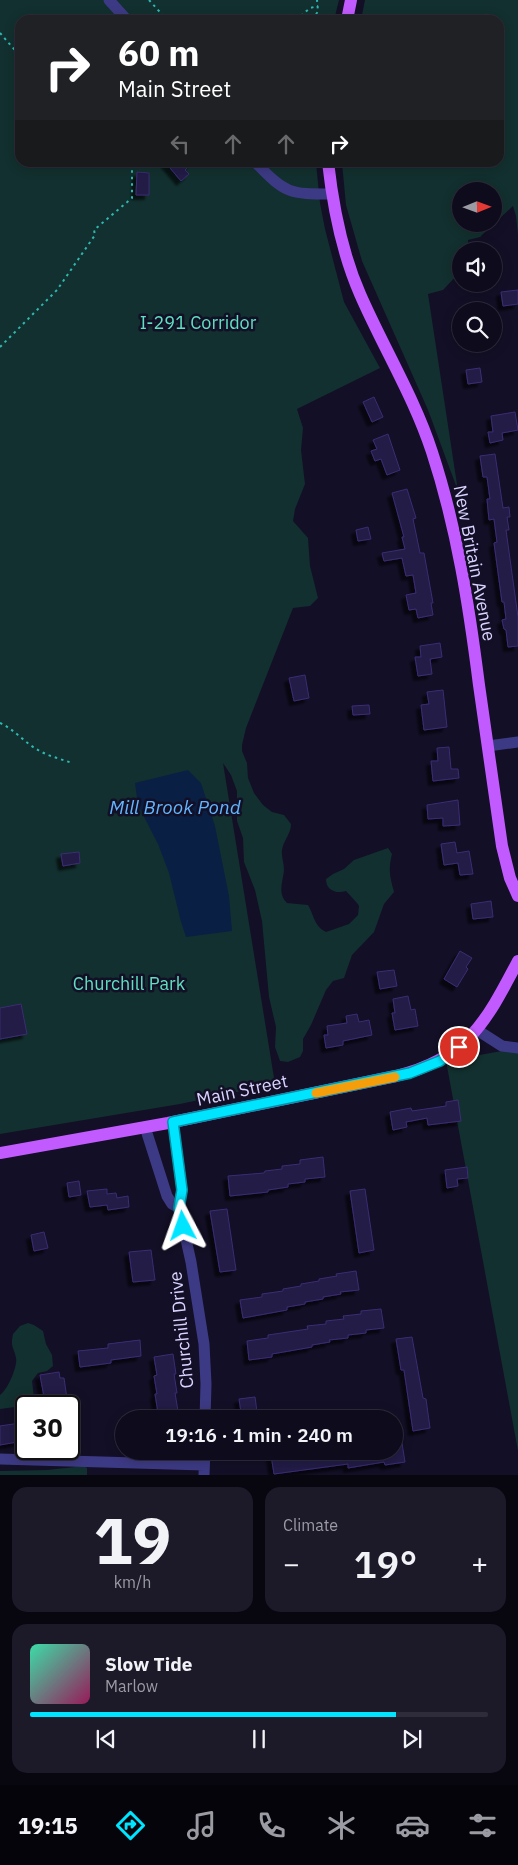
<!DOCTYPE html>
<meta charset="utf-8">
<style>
:root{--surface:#0e0b1c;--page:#1c1929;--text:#f1f3f6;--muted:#9b9ba3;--line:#2e2b3b;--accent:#00e5ff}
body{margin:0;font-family:"IBM Plex Sans",sans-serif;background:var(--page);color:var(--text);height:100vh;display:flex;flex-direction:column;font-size:19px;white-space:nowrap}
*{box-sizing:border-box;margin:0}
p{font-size:16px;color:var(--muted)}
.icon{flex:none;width:28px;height:28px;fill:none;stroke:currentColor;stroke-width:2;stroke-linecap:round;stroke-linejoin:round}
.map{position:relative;height:1475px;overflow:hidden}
.drawer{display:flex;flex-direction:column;gap:12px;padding:12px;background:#08060f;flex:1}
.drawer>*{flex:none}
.banner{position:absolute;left:15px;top:15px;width:489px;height:152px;border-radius:15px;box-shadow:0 2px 12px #0003,0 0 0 1px var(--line);background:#202124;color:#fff;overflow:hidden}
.needle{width:32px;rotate:89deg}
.controls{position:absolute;left:452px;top:182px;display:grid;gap:10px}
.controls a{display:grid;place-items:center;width:50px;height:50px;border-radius:50%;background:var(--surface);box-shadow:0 2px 12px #0003,0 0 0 1px var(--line);font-size:25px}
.speed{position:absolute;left:15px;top:1395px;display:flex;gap:10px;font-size:25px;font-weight:700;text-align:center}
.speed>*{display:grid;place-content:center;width:65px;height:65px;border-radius:50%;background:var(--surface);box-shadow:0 2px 12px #0003,0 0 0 1px var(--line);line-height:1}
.speed .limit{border:2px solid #111;border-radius:8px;background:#fff;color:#111}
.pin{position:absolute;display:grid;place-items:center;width:42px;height:42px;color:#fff;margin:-21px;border:2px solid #fff;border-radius:50%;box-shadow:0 1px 5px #0007}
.me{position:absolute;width:55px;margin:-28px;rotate:356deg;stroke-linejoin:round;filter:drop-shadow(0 0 4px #0008)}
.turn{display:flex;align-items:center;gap:18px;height:105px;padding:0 20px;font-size:22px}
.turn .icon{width:65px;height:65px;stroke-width:2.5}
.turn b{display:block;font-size:35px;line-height:42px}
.lanes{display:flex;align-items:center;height:48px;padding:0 20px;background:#0003;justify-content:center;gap:25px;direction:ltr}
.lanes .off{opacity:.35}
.big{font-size:38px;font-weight:600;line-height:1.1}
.drawer .widget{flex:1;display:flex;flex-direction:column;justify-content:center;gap:8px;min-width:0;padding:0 18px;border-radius:15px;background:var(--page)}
.drawer .dial{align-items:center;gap:0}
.dial b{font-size:65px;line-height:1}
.song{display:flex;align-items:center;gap:15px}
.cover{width:60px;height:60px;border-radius:8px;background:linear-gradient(135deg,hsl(160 70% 55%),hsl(330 70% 35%))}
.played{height:5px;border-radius:2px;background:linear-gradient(90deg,var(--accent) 80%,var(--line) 80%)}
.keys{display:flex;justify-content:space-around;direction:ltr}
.heat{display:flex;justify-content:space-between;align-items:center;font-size:28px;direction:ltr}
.drawer .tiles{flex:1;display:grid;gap:12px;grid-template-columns:1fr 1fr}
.widget:last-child{grid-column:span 2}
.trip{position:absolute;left:115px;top:1410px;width:288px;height:50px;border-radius:25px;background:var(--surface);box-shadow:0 2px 12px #0003,0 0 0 1px var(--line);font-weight:600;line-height:50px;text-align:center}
.menu{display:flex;height:80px;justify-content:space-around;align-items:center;background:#06040b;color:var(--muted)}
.menu .icon{width:35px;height:35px}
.menu .current{color:var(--accent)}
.menu b{font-size:22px;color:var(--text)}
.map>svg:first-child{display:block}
.green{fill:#12302f;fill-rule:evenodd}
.water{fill:#0a1f44}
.building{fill:#241b47;stroke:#3b2d73;filter:url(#shadow)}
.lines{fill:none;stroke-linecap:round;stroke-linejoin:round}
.path{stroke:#2fb8b0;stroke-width:2;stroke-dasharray:2.5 4;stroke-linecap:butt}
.minor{stroke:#3d3a85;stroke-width:11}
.major{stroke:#c25bff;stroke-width:12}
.route-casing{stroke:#0095a6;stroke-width:12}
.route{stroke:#00e5ff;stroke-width:9}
.slow{stroke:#f59e0b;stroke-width:9}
.labels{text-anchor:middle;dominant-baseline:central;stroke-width:5;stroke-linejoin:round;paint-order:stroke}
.park-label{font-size:18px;fill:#5fe0c0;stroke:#130f26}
.street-label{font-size:18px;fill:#d9d4ff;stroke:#130f26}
.water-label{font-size:19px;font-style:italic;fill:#62b6ff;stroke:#130f26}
</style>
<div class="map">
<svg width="518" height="1475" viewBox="0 0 518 1475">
<defs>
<filter id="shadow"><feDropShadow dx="-4.5" dy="4.5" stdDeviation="1" flood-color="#0009"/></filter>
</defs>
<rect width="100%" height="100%" fill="#130f26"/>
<path class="green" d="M0,0H339L334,20H20V162L316,163L320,203L325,229L344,302L380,368L297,409L303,428L301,450L305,484L295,509L293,521L308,538L310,566L318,598L310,606L293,608L246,728L242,745V751L247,763L248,778L254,793L263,805L272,812L284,815L291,824C291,833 285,839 283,846C280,855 284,861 284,870C283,882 277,893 287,903L308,905C314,915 314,926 326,932L349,924L358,915L359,906L357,903L346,891C337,894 326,891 326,879L333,874L344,869L354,860L388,848L392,854C388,870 390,877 394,892L384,904L374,932L352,955L344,978L333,981L326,990L311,1025L303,1039V1051L300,1057L288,1062L280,1061L275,1047L276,1027L269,997L262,921L255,890L244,862L243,838L237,821V791L231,775L223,763L275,1084L180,1104L0,1134Z
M365,0H518V235L516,216L513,206L480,237L468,240L469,251H461V271L443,290L428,294L458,491L428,410L362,261L346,205L342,163L499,162V20H361ZM461,191H494V224H461Z
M518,1048V1451L446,1061Z
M28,1323L34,1325L43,1331L46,1344L52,1355L53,1366L47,1371L38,1373L32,1381L35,1406H26V1425L19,1411L15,1407L0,1409V1395C7,1391 18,1366 16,1358C14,1347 10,1348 13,1334L20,1326Z
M84,1466L87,1468V1475H0V1471L47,1470Z"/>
<path class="water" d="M188,770L201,783L215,826L229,896L232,931L186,937L181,922L169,873L158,844L138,805L135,783Z"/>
<path class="building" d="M165,162H193L185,170L189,174L181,181Z
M137,172L149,173V195H136Z
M518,290V304L503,306L501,292Z
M480,368L482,382L468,384L466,370Z
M374,397L383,417L372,422L363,402Z
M515,412L518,430L502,433L503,440L490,443L488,432H493L491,416Z
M388,434L400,470L387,475L381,459L375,461L371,451L377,449L373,440Z
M495,454L503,508L509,507L510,517H507L509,530H506L518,617V646L508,647L506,630L504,629L502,620L506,619L504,602H502L494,543L497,542L494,519L489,520L487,499H490L487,477H483L480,456Z
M407,489L416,518L413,519L420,553H424L433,603H431L433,615L418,618L416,609L409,610L406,595L416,593L413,575L406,576L402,558L384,561L382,553L405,549L402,537H404L392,493Z
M368,527L371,539L358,541L356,530Z
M440,643L442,657L430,659L432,674L418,676L415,657H421L420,646Z
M305,675L309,698L294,701L289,678Z
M443,690L447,727L424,730L421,705L429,704L427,692Z
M369,705L370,714L353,715L352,706Z
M449,747L451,769H458L459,778L433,781L431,761H438L437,748Z
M458,800L460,825L443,826V818L428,819L427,805Z
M455,842L457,853L469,851L473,874L460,875L458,863L444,865L441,844Z
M79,852L80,863L63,866L61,854Z
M491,901L493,917L473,919L471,904Z
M460,951L472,958L466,967L468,969L457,987L444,979Z
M394,970L397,986L380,989L377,972Z
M408,996L411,1010L415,1009L418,1026L395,1030L392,1013H395L393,999Z
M21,1004L27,1034L0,1039V1008Z
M357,1014L359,1022L369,1020L372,1035L343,1041V1045L326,1048L324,1035H328L327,1026L347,1023L346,1016Z
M458,1100L461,1121L428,1125L427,1118L406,1122L407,1127L393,1130L390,1112L411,1108L412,1111L446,1106V1102Z
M323,1157L325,1177L305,1179V1182L288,1184V1187L268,1190V1192L230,1196L228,1176L264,1173L265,1171L282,1169V1166L300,1164V1160Z
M467,1167L468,1178L457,1179L458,1186L447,1188L445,1170Z
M79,1181L81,1195L69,1197L67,1183Z
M107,1189V1194L116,1193L117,1198L128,1196L129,1207L108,1210L107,1205L90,1207L87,1191Z
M365,1189L374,1250L359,1253L350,1191Z
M227,1209L236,1270L220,1272L210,1211Z
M44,1232L48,1248L34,1251L31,1235Z
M151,1250L155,1280L133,1282L129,1252Z
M356,1271L359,1290L340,1292L341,1294L323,1297V1299L305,1302V1304L287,1307V1310L243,1318L240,1300L262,1297V1294L283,1291V1289L301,1286V1284L319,1281V1279L337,1276L336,1274Z
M381,1309L384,1328L366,1330V1333L348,1335V1338L329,1340L330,1342L312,1345V1347L272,1354V1357L249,1360L247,1341L268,1338V1335L308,1329L307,1326L326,1324V1321L344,1319L343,1316L361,1314V1311Z
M412,1337L423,1398L426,1399L430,1428L413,1431L404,1370H401L396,1339Z
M140,1340L141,1356L111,1360V1363L80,1367L78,1351L108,1348V1344Z
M173,1354L176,1374H174L177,1393H175L178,1411H175L177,1419H159L155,1394H157L154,1376L157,1375L154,1357Z
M59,1372L60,1378H64L68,1406H48L46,1397H44L40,1375Z
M255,1397L258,1419H242L239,1399Z
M20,1423L23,1441L0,1445V1426Z
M402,1443L405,1462L385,1465L384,1462L348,1468V1464L274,1474L271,1455L309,1451H394V1445Z"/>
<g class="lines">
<path class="path" d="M149,0L167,20
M296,20L310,8L318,6
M313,20L318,11L317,0
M0,33L20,56
M0,347L57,290L95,235L94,230L132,198V169L140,162
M0,723C14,729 25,743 38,750C48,756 61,759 72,763"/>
<path class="minor" d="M109,0L127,20
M255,162C286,194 289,194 332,194
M488,746L518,742
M477,1030L502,1046L518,1048
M173,1122L182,1190L179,1208L191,1262L204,1344L206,1384L205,1419
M145,1127L167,1196L172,1204L179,1208
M0,1459L204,1465
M204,1475L205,1451"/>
<path class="major" d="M347,20L351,0
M328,162C333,207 342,253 360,294C383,347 414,397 432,452C457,528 469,606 479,685C487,738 494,792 502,846L510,878L518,896
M0,1153L168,1123L396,1076C467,1059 486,1022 518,961"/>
</g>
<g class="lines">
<g class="route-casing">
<path id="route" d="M183,1226L179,1208L182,1190L173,1122L410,1073L440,1061L459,1047"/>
</g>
<use href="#route" class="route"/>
<path class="slow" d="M316,1093L395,1077"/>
</g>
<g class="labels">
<g class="park-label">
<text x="198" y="322">I-291 Corridor</text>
<text x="129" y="983">Churchill Park</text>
</g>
<g class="street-label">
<text transform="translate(475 563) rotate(79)">New Britain Avenue</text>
<text transform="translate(242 1090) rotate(-12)">Main Street</text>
<text transform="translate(181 1330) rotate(-96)">Churchill Drive</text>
</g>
<g class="water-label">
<text x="175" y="807">Mill Brook Pond</text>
</g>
</g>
</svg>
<div class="controls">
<a><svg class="needle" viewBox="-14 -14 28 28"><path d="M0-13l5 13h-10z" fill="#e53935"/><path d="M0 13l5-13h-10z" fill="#9b9ba3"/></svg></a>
<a><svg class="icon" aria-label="sound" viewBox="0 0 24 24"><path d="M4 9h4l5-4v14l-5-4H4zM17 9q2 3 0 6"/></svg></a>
<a><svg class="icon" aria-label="search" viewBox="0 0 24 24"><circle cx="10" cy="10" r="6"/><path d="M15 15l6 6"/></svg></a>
</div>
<div class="speed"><div class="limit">30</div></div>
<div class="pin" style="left:459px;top:1047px;background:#d93025"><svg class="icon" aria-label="arrive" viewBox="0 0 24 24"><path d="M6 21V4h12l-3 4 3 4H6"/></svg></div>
<svg class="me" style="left:183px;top:1226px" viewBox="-20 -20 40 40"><path d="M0-17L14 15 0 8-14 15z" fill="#00e5ff" stroke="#fff" stroke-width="4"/></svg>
<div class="trip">19:16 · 1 min · 240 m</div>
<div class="banner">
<div class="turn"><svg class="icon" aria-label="right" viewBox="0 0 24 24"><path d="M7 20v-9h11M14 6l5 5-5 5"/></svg><div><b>60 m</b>Main Street</div></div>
<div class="lanes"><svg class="icon off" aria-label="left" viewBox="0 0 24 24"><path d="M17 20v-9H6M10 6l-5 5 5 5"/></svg><svg class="icon off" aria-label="ahead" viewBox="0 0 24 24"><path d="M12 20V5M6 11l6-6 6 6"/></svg><svg class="icon off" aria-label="ahead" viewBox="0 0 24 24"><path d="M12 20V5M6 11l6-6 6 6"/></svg><svg class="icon" aria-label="right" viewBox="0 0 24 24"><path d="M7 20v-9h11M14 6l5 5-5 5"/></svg></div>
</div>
</div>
<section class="drawer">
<div class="tiles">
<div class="widget dial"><b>19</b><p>km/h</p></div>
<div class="widget"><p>Climate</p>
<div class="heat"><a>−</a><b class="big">19°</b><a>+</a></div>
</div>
<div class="widget">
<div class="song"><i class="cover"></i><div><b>Slow Tide</b><p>Marlow</p></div></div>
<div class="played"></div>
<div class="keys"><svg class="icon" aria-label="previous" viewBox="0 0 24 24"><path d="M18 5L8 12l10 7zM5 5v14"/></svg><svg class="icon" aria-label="pause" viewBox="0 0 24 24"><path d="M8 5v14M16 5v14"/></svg><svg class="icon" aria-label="next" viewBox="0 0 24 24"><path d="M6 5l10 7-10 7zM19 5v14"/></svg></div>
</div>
</div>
</section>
<nav class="menu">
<b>19:15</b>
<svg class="icon current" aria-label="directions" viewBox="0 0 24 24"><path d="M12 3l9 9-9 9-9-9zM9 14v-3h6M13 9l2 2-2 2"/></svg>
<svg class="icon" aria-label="music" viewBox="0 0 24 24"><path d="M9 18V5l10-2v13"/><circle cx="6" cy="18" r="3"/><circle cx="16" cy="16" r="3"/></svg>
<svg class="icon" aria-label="phone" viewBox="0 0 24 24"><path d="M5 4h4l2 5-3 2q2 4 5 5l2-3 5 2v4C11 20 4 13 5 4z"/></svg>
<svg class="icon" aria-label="climate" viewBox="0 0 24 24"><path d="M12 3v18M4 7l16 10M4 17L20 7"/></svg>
<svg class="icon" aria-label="car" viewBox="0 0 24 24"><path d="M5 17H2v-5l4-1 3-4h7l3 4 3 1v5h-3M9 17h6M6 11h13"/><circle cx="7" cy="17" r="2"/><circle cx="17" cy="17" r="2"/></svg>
<svg class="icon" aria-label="filters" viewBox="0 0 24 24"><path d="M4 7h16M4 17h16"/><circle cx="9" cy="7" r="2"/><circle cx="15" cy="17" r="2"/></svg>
</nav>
